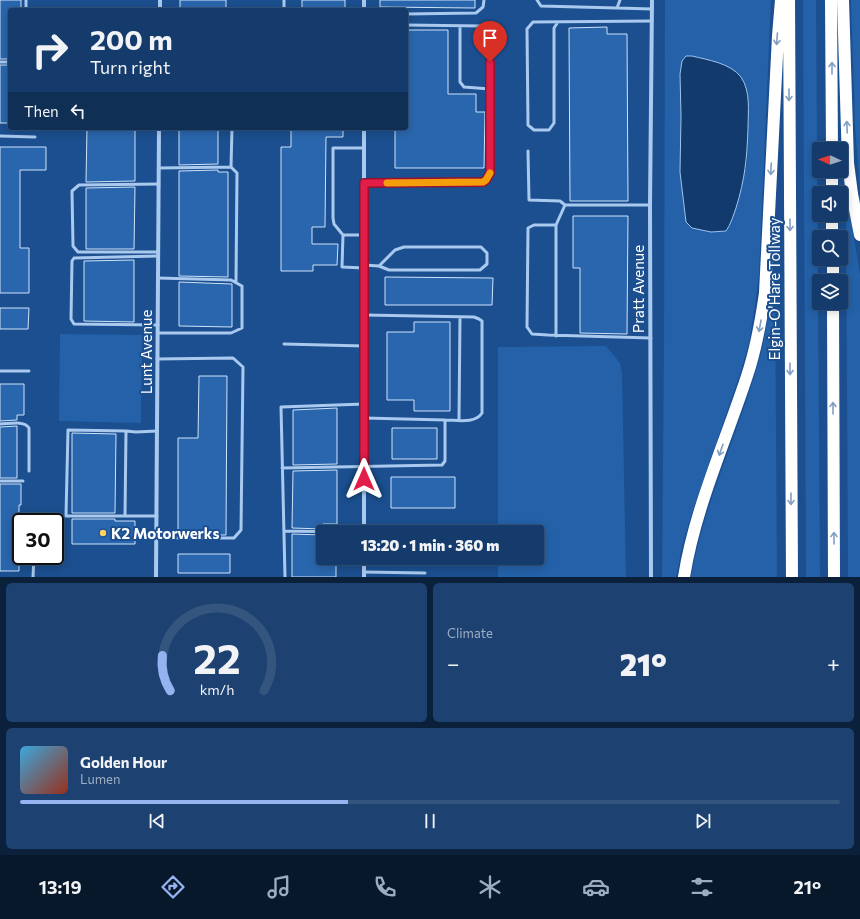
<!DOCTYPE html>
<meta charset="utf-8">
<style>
:root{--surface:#143b6b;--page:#1d4271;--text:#f1f3f6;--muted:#9dadc1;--line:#33557e;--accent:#95b2f1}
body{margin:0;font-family:Commissioner,sans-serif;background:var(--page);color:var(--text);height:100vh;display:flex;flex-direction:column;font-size:15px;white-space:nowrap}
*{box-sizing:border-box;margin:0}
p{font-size:13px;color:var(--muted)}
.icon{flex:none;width:22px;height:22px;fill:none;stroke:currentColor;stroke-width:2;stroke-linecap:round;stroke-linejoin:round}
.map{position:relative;height:577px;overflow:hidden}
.side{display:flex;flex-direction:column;gap:6px;padding:6px;background:#0b203b;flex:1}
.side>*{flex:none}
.top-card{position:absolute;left:8px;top:8px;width:400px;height:122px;border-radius:4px;box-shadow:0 2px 10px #0003,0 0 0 1px var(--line);background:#143b6b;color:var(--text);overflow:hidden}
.needle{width:26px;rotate:273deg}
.controls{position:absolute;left:812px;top:142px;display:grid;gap:8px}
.controls a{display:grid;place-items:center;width:36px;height:36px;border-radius:4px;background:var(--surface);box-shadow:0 2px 10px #0003,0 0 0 1px var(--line);font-size:20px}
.speed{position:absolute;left:12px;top:513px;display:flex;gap:8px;font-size:20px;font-weight:700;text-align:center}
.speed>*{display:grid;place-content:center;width:52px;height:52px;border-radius:50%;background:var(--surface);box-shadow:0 2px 10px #0003,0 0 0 1px var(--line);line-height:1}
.speed .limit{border:2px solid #111;border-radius:6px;background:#fff;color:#111}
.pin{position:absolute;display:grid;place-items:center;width:34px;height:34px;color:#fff;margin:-41px -17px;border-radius:50% 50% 50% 0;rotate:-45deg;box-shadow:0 0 4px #0007}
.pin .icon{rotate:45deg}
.me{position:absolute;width:44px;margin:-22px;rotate:0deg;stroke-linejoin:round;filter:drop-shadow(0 0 3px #0008)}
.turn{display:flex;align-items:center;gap:14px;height:84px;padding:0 16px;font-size:18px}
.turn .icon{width:52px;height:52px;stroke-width:2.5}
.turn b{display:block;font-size:28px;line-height:34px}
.then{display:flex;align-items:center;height:38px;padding:0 16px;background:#0003;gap:8px;font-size:15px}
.big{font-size:30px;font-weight:800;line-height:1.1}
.side .card{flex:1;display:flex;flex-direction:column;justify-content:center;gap:6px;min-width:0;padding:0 14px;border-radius:6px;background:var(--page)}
.side .dial{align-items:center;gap:0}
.dial svg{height:104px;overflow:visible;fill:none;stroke:var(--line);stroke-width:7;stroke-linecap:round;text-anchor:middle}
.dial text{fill:var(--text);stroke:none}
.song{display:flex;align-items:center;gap:12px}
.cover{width:48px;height:48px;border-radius:6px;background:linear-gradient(135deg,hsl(200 70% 55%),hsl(10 70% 35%))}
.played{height:4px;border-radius:2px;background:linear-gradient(90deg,var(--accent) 40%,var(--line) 40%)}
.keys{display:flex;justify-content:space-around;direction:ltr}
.heat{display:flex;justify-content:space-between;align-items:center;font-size:22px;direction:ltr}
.side .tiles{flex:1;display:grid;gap:6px;grid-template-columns:1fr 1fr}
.card:last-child{grid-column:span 2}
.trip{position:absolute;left:316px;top:525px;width:228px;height:40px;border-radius:4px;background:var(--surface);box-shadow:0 2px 10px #0003,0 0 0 1px var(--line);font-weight:800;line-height:40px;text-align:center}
.tabs{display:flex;height:64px;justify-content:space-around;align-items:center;background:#08182b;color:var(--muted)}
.tabs .icon{width:28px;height:28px}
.tabs .active{color:var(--accent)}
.tabs b{font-size:18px;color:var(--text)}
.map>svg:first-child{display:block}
.green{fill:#2461a8;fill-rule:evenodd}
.water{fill:#123a6d;stroke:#9cc4f0}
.building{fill:#2a66ad;stroke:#cfe3fa}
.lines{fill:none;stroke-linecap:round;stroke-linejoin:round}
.service{stroke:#a9c9ee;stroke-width:3}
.minor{stroke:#a9c9ee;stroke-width:4}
.motorway{stroke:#fff;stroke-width:12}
.oneway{stroke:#829ec1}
.route-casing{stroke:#92132f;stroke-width:10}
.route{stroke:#e11d48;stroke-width:7}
.slow{stroke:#f59e0b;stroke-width:7}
.poi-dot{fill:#ffd166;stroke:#1b4f8f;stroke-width:1.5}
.labels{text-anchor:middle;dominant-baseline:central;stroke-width:4;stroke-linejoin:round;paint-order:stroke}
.street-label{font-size:15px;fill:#fff;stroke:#1b4f8f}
.poi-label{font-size:15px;font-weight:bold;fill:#fff;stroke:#1b4f8f;text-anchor:start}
</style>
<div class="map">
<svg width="860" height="577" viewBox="0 0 860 577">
<rect width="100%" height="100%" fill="#1b4f8f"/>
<path class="green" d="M665,0H771L759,274L755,306L749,343L740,374L695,504L683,542L676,577H662L664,345ZM711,60L724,65L735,71L747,89L748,104L747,163L730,225L726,231L711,232L686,222L680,173L681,116L680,74Z
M803,0H816L820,577H806Z
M851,0H860V187L855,126Z
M849,209L860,274V577H848L846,210Z
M773,279H775L777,577H691C704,502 739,433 759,360C767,333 769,306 773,279Z
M60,334L142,335L141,423L59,421Z
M606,346L620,363L622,373L626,577H498V558H537V532H498V347Z"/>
<path class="water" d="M686,56H692C708,60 730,63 741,77C751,92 748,111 748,128C747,158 745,179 736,208C733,216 731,224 726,231L711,232L692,228L686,222L680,172L681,116L680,74L682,61Z"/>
<path class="building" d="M0,0H21V10H10V59H0Z
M180,0H226V10H180Z
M302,0H345V10H302Z
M380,0H475V8L380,7Z
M607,27V34H627L628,201H570L569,28Z
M406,30H448V94H476V112H485L484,168H395V128H406Z
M0,65H10V123H0Z
M87,128H135V181L86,182Z
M179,128H218V164L179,165Z
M291,128H343V137H326L325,227H312V244H338L337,265H313V271H281V147H291Z
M0,147H46V170H20V248H29V293H0Z
M218,170V172H228V277L179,276V171Z
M135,187L134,249H86V188Z
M573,216H628L627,334L580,333V268H573Z
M134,260V322L84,321V261Z
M385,277L493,278L492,305H385Z
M179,282L232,284V327L179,326Z
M0,308H29L28,329H0Z
M414,322H450V411H414V400H387V332H414Z
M199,376H227L226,535H178V438H198Z
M0,384H24V415H17V420L0,421Z
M337,408V464L293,465V410Z
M17,426V478H0V427Z
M392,428H437V459H392Z
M72,433L116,434L115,513H72Z
M337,470V524H323V529L292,528L293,471Z
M391,477H455V508H391Z
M0,484H21V505H19V571H0Z
M72,519H115V521H135V544H72Z
M292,534L323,535V558H336V577H292Z
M178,554H230V573H178Z"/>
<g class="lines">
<path class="service" d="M26,0V10
M537,0L541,6L617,8L620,0
M617,8L652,9
M284,10V0
M406,14L476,13L483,7L484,0
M558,22L554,28V123L549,130H534L528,125L527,29L533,22L652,21
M460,26V82L464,87L490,89
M0,62H10
M0,136L35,137
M528,151L529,200L560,201L565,205
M231,167L232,128
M159,168L231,167L237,173L236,282
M364,183L483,182L486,180L490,173L491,35L489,28L483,26L406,25
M650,205H565L556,225H534L528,228L527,327L532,334L548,335L651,338
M343,235L334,224L333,218V148H364
M158,252H78L73,246L72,191L79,185L159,184
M364,265L379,266L389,270H480L487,264V253L481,247H404L395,250L379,266
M364,268L342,267L343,235H364
M364,315L474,317L479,319L482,321V413C475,424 457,420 445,420
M158,325L74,324L71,319L72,261L74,258L158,256
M158,333H231L242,328V286L231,280L158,278
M556,336V225
M284,344L364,346
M0,371H29
M459,420L460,317
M0,424C9,424 24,420 29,428V471
M282,468L442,465L445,461V420L364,418
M0,481H23
M125,516L126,431
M157,516H66L68,430L126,431L136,432L157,431
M34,522V521
M284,531L345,532
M156,538H234L241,530L243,367L233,358L157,359
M364,572L425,573
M33,577L34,556
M285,577L281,407L364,404"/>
<path class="minor" d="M160,10V0
M364,10V0
M364,532V128
M156,577L159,128
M364,577V558
M651,577L650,205L652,0"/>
<path class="motorway" d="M789,0L792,577
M831,0L832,149
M843,0L848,163L852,194L860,235
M832,171V193
M832,215V237
M833,259V281
M833,303L834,577
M684,577C695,508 725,443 747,376C756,349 761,321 765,293L778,36L781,0"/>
</g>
<defs><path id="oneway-shaft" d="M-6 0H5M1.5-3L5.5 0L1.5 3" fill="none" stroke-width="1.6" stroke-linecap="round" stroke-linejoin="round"/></defs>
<g class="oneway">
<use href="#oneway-shaft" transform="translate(777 39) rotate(94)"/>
<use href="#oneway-shaft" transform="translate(832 68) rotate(-90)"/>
<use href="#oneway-shaft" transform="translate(789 95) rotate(90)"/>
<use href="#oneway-shaft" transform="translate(847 127) rotate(-92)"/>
<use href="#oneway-shaft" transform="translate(771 169) rotate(93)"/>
<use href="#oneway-shaft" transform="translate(790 225) rotate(90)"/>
<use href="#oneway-shaft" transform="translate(760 326) rotate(100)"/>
<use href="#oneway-shaft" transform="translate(790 369) rotate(90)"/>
<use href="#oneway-shaft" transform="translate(833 408) rotate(-90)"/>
<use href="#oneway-shaft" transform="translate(721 450) rotate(109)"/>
<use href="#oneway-shaft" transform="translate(791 499) rotate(90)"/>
<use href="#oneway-shaft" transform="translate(834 538) rotate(-90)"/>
</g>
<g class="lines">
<g class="route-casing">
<path id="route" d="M364,479V183L483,182L486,180L490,173V62"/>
</g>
<use href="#route" class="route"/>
<path class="slow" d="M387,183L483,182L486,180L490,173"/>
</g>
<circle class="poi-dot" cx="103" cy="533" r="4"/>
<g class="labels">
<g class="street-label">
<text transform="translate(638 289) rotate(-90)">Pratt Avenue</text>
<text transform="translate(774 289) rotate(-90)">Elgin-O'Hare Tollway</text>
<text transform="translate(146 352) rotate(-90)">Lunt Avenue</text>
</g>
<g class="poi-label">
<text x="111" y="533">K2 Motorwerks</text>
</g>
</g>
</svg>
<div class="controls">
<a><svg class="needle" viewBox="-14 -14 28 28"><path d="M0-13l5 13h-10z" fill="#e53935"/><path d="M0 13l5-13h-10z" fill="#9dadc1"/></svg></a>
<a><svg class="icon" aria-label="sound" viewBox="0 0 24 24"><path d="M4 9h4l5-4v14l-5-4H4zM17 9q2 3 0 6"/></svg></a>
<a><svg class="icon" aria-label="search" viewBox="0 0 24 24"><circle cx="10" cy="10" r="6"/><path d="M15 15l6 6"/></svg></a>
<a><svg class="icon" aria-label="layers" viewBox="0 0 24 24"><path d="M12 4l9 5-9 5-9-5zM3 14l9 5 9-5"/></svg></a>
</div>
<div class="speed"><div class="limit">30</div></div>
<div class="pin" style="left:490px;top:62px;background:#d93025"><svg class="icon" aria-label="arrive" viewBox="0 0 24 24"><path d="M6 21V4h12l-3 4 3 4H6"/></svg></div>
<svg class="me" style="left:364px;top:479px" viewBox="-20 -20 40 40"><path d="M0-17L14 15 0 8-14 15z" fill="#e11d48" stroke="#fff" stroke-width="4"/></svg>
<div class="trip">13:20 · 1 min · 360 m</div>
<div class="top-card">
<div class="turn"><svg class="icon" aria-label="right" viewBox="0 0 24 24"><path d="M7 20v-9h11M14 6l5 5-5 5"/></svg><div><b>200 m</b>Turn right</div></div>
<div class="then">Then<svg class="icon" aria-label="left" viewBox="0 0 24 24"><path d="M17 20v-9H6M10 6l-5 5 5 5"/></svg></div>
</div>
</div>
<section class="side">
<div class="tiles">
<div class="card dial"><svg viewBox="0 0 100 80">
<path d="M14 69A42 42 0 1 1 86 69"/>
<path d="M14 69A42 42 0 0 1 8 42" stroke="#95b2f1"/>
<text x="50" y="56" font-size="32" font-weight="700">22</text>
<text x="50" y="72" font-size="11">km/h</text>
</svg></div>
<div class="card"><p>Climate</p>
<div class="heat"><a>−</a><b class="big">21°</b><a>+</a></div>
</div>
<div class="card">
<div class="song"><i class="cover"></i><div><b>Golden Hour</b><p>Lumen</p></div></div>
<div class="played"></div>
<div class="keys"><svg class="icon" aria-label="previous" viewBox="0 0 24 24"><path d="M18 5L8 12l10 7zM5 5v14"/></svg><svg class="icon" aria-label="pause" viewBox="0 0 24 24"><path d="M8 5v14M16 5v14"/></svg><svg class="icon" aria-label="next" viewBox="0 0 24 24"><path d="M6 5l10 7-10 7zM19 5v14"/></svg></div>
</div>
</div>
</section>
<nav class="tabs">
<b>13:19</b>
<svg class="icon active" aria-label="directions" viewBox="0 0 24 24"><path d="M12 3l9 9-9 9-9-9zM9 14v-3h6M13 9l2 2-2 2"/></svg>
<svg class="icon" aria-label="music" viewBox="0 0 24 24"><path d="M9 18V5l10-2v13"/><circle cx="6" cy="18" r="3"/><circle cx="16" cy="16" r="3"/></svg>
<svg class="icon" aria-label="phone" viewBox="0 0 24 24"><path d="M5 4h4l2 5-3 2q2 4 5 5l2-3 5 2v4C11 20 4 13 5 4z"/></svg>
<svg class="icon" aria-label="climate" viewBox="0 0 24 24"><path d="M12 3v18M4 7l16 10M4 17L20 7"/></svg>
<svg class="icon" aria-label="car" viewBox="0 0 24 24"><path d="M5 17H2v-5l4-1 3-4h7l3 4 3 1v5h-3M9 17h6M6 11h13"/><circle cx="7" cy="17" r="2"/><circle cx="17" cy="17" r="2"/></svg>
<svg class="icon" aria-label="filters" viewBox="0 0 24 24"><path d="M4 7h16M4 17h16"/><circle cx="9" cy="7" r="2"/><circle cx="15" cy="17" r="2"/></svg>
<b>21°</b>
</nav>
